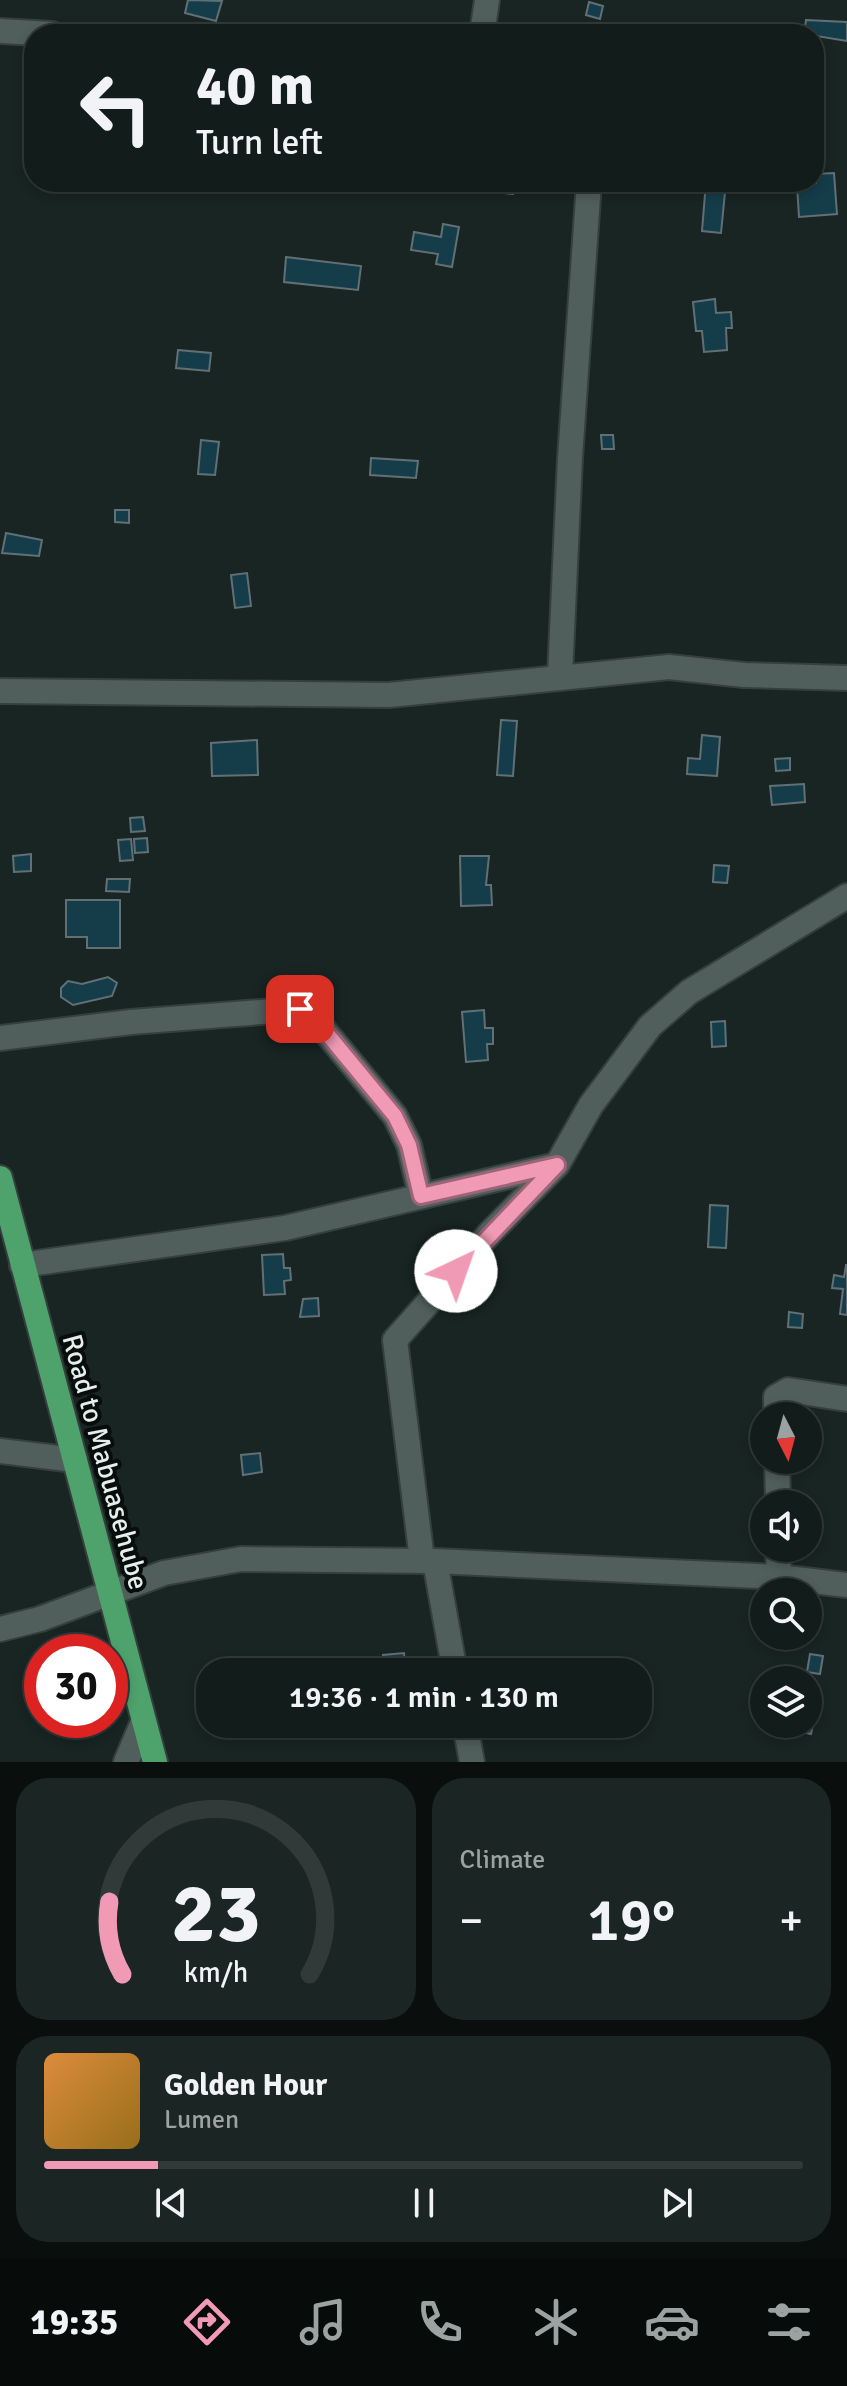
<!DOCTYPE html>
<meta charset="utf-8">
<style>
:root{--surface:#121c1a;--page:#1b2523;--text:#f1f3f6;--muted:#9ca1a2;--line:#313a39;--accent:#f09ab6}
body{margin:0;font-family:Signika,sans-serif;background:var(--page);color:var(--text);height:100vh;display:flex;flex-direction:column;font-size:30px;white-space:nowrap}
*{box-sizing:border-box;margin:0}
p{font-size:26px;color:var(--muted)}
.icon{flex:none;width:44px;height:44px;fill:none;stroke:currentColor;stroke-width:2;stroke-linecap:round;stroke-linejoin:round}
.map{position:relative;height:1762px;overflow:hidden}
.details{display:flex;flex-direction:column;gap:16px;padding:16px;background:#0a0f0e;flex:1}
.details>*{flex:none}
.top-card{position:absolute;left:24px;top:24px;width:800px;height:168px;border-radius:32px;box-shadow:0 4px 12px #0003,0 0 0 2px var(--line);background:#121c1a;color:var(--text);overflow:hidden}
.needle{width:52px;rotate:174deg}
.tools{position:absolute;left:750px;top:1402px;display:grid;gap:16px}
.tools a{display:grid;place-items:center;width:72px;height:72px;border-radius:50%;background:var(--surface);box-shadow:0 4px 12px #0003,0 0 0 2px var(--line);font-size:40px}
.speed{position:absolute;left:24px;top:1634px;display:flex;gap:16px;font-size:40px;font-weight:700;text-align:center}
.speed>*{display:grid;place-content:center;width:104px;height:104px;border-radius:50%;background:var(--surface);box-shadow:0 4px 12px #0003,0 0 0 2px var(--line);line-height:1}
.speed .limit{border:12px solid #d22;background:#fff;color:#111}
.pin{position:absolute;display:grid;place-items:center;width:68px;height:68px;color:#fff;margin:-34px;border-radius:16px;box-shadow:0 4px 12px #0006}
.me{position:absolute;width:88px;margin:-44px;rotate:42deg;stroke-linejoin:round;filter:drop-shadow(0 0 6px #0008)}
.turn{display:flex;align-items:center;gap:28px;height:168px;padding:0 40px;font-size:36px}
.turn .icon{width:104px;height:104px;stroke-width:2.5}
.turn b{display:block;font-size:56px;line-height:68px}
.big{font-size:60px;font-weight:600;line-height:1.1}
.details .tile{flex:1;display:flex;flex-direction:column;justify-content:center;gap:12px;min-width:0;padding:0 28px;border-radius:32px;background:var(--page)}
.details .dial{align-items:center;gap:0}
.dial svg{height:208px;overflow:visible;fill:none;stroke:var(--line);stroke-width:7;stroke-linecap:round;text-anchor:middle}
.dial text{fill:var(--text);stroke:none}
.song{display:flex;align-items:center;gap:24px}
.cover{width:96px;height:96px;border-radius:12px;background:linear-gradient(135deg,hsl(30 70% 55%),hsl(40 70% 35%))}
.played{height:8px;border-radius:4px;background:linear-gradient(90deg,var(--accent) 15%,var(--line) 15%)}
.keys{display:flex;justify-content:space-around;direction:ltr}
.heat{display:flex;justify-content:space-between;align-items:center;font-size:44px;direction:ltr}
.details .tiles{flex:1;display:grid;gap:16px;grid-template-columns:1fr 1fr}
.tile:last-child{grid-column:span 2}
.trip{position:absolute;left:196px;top:1658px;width:456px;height:80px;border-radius:32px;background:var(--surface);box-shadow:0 4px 12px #0003,0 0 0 2px var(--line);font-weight:600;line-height:80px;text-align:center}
.dock{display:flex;height:128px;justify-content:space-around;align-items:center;background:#070b0a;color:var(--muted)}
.dock .icon{width:56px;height:56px}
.dock .active{color:var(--accent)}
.dock b{font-size:36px;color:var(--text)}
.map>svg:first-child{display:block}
.building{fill:#143d49;stroke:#627075;stroke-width:2}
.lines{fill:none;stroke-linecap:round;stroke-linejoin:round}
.minor-casing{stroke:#353f3e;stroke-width:28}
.major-casing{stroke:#353f3e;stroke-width:28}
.minor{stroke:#505f5c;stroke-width:24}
.major{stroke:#4ea26c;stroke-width:24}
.route-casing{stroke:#9c6476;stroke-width:20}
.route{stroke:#f09ab6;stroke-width:14}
.labels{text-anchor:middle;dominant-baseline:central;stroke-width:8;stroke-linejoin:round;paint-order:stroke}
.street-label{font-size:28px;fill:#e5eeec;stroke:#080d0c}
</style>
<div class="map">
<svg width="847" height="1762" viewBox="0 0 847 1762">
<rect width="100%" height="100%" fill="#182523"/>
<path class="building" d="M188,0L222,1L216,21L185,13Z
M589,2L603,6L600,19L586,15Z
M806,20L847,22V41L804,34Z
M834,173L837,214L799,217L797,185L816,183V174Z
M498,182H515L513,194L496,192Z
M706,182H726L721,233L702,231Z
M443,224L459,227L452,267L436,264L438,254L411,250L414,232L441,237Z
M286,257L361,266L358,290L284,282Z
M715,299L716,313L731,312L732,328H726L727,350L704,352L702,331H696L693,302Z
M178,350L211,353L209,371L176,368Z
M601,435H613L614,449H602Z
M201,440L219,442L215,475L198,474Z
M371,458L418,461L416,478L370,475Z
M115,510H129V523L115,522Z
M6,533L42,540L39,556L2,553Z
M247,573L251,606L235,608L231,575Z
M501,720L517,721L513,776L497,775Z
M702,735L720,737L717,776L687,774L688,758L700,759Z
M257,740L258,775L212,776L211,743Z
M790,758V770L776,771L775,759Z
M804,784L805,802L772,805L770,786Z
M143,817L145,831L131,832L130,818Z
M147,838L148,852L135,853L134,839Z
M131,839L133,860L120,861L118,840Z
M31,854V871L14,872L13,856Z
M460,856H489L486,885H491L492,905L461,906Z
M714,865L729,866L727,883L713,882Z
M107,879H130L129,892L106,891Z
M66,900H120V948H87V937H66Z
M108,977L117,983L112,996L73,1005L61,997V988L68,981L82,984Z
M484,1010L485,1028H493V1044H487L488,1060L466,1062L462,1012Z
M725,1021L726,1046L712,1047L711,1022Z
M710,1205L728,1206L726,1248L708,1247Z
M283,1254L284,1268H290L291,1280L284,1281L285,1294L264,1295L262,1255Z
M846,1265H847V1315L840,1314L843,1289L832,1288L834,1275L844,1277Z
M318,1298L319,1316L300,1317L303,1299Z
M789,1312L803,1314L802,1328L788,1327Z
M260,1453L262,1472L243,1475L241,1455Z
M404,1653L406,1672H385L383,1655Z
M810,1654L823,1656L820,1674L807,1672Z
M808,1714L815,1715L811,1734L798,1731L800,1724H808Z"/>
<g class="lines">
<g class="minor-casing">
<path id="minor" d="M0,31L52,34
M482,34L487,0
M560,675L570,458L589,182
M0,691L389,695L669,667L744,675L847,678
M0,1038L131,1022L300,1009L310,1013L395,1116L409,1145L421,1196
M22,1265L285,1228L557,1165
M776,1416V1397L788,1390L847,1399
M0,1451L75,1460
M777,1460L778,1504
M778,1548L779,1577
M422,1560L395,1340L490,1233L557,1165L591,1105L650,1026L689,992L847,896
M435,1561L455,1672
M0,1629L40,1619L164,1573L241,1559L435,1561L779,1577L847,1585
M465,1724L472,1762
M126,1762L143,1722"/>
</g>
<g class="major-casing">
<path id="major" d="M0,1178L155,1762"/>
</g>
<use href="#minor" class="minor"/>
<use href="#major" class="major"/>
</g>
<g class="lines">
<g class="route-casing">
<path id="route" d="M300,1009L310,1013L395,1116L409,1145L421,1196L557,1165L456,1271"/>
</g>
<use href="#route" class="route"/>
</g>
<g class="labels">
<g class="street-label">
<text transform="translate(105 1462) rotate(75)">Road to Mabuasehube</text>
</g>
</g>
</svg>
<div class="tools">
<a><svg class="needle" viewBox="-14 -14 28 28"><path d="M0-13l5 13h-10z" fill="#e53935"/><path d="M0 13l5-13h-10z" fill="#9ca1a2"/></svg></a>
<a><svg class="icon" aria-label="sound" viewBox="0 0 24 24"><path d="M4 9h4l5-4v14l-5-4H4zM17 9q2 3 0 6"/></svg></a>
<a><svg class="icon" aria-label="search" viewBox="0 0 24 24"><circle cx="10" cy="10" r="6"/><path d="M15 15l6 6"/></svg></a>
<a><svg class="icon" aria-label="layers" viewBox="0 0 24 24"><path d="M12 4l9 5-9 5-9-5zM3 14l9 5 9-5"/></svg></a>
</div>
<div class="speed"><div class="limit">30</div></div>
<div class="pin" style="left:300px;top:1009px;background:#d93025"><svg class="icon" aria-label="arrive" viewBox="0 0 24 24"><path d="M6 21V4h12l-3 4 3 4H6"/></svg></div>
<svg class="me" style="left:456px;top:1271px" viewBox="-20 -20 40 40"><circle r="19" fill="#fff"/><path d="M0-13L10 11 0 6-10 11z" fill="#f09ab6"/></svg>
<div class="trip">19:36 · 1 min · 130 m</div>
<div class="top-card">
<div class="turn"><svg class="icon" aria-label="left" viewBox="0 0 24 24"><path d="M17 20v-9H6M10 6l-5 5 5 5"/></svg><div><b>40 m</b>Turn left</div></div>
</div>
</div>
<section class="details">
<div class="tiles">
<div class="tile dial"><svg viewBox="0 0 100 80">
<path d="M14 69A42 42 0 1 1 86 69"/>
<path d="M14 69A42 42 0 0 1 9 41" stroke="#f09ab6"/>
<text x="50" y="56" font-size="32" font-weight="700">23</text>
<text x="50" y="72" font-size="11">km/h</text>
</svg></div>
<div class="tile"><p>Climate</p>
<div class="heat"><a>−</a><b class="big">19°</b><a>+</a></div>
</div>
<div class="tile">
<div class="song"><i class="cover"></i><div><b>Golden Hour</b><p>Lumen</p></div></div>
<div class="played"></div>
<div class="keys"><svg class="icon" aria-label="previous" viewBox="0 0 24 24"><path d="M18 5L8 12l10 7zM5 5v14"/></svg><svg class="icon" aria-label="pause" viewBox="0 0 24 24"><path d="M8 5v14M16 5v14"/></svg><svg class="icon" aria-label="next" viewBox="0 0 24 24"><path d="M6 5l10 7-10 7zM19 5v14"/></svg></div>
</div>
</div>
</section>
<nav class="dock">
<b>19:35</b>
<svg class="icon active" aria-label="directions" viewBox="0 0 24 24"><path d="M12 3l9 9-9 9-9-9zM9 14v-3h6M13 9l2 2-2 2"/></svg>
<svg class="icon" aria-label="music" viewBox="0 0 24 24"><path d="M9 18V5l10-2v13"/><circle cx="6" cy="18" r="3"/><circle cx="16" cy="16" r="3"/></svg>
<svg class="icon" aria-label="phone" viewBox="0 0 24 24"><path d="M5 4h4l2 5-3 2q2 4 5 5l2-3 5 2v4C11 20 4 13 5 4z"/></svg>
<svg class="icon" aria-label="climate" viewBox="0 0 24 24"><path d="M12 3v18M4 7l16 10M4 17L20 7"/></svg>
<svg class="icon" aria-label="car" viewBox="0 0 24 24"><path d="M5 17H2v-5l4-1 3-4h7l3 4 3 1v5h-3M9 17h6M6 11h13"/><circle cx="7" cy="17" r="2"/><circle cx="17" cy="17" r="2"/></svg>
<svg class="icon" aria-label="filters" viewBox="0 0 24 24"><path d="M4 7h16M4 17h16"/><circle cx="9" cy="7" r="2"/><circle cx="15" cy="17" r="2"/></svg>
</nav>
